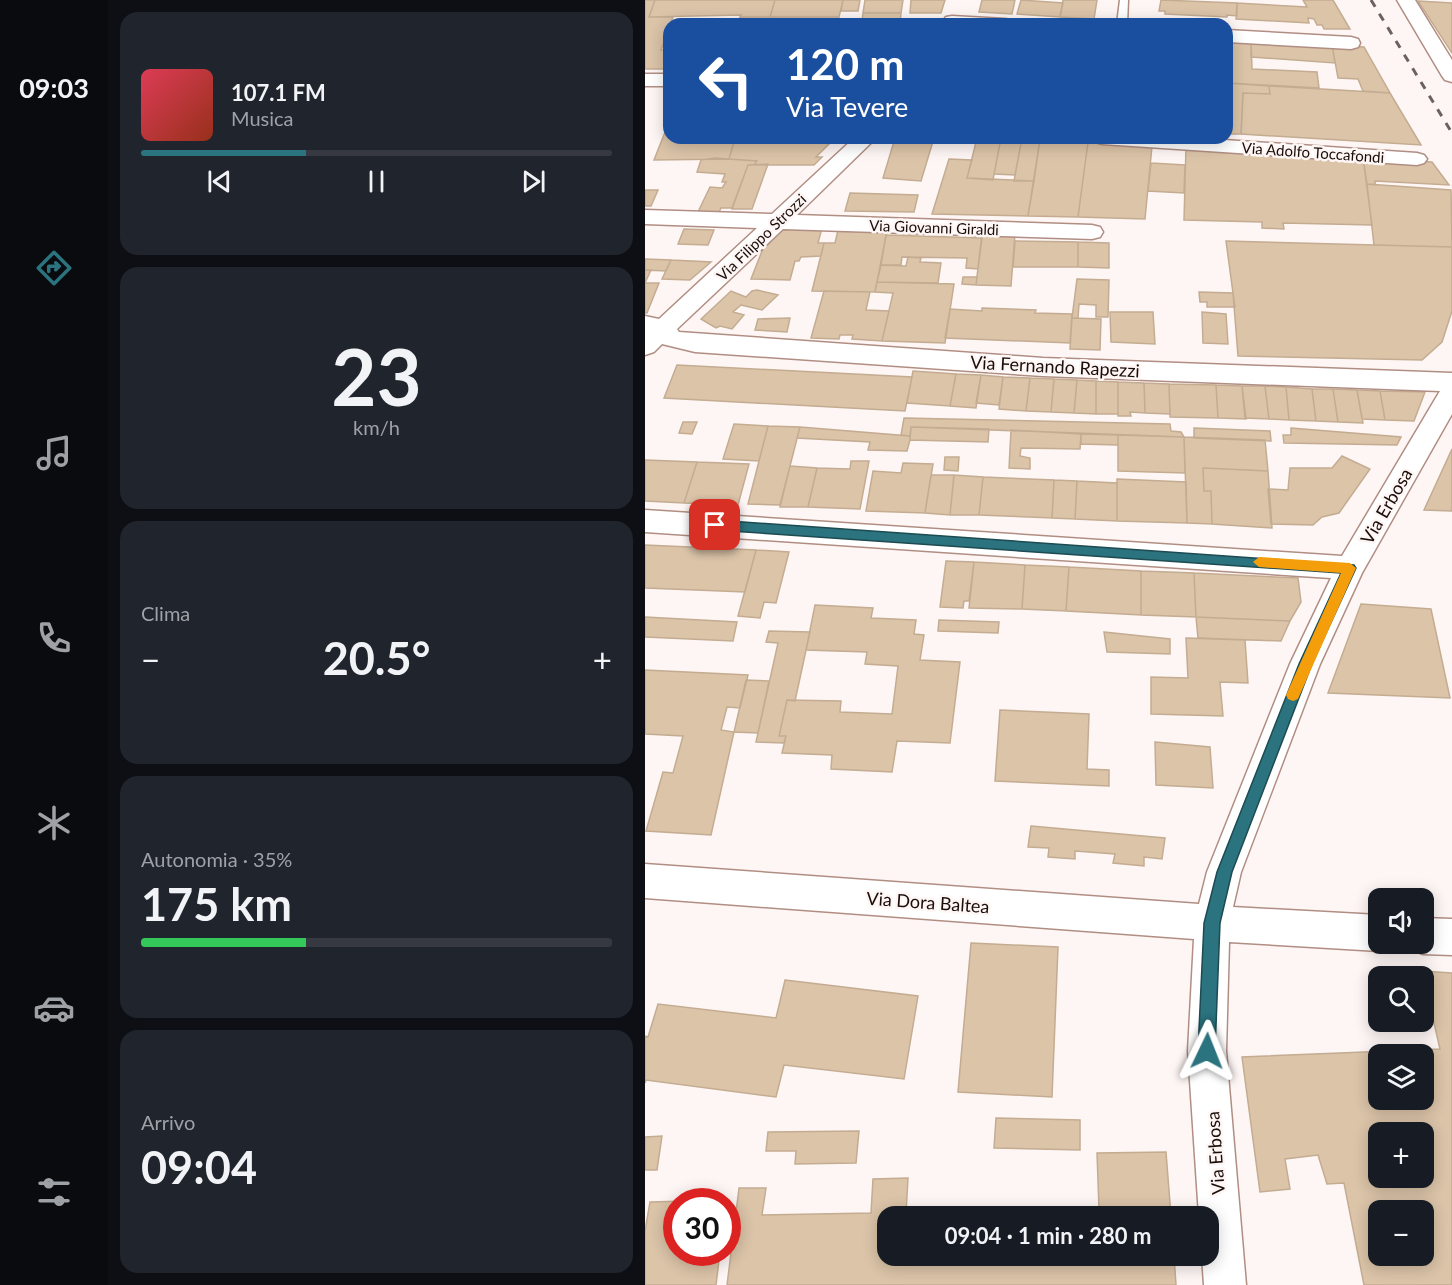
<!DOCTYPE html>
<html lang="it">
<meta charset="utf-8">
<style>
:root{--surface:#171b24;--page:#20242c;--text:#f1f3f6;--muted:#9ea1a6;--line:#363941;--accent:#2b737e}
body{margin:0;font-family:Lato,sans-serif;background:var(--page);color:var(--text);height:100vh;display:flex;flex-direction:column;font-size:22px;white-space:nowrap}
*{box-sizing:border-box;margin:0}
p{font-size:20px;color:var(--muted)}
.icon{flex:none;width:33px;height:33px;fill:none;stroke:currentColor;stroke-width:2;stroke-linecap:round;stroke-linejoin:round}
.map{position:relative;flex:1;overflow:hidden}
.side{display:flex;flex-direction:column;gap:12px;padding:12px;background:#0d0f14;width:537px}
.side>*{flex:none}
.guide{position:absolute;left:18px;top:18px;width:570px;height:126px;border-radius:18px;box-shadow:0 3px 15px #0003;background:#1a4fa0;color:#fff;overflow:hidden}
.buttons{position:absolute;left:723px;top:888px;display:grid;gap:12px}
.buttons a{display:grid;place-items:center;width:66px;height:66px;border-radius:12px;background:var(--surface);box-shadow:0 3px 15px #0003;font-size:30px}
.speed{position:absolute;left:18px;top:1188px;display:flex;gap:12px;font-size:30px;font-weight:700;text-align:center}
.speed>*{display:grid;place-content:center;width:78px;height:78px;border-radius:50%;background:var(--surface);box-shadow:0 3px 15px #0003;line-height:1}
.speed .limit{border:9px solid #d22;background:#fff;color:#111}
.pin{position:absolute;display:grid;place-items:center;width:51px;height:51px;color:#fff;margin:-26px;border-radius:12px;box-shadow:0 3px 9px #0006}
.me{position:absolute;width:66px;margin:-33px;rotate:2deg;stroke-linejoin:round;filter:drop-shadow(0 0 4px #0008)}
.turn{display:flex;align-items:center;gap:21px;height:126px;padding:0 24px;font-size:27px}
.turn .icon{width:78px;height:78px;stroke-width:2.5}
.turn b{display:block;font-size:42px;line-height:51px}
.big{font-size:45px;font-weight:700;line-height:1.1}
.side .card{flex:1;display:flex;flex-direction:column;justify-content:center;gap:9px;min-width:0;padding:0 21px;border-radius:18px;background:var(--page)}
.side .dial{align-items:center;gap:0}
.dial b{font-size:78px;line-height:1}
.song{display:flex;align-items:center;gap:18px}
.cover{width:72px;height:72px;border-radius:9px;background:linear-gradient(135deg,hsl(350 70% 55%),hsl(10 70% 35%))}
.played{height:6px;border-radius:3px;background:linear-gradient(90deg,var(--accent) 35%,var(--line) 35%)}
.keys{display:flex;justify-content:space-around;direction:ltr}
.heat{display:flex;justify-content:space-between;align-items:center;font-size:33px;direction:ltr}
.charge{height:9px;border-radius:4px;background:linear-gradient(90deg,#34c759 35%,var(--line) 0)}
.trip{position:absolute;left:232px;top:1206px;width:342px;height:60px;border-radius:18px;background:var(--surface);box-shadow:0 3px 15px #0003;font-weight:700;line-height:60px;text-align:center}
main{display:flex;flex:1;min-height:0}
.dock{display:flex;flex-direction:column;width:108px;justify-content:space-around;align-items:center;background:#090b0e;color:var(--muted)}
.dock .icon{width:42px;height:42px}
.dock .selected{color:var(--accent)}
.dock b{font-size:27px;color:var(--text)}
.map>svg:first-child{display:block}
.building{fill:#dbc4a8;stroke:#c3ac91;stroke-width:1.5;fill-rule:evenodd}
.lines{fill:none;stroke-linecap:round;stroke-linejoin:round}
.lane-casing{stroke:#b18e83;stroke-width:3}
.street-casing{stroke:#b18e83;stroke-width:3}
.lane{fill:#fff;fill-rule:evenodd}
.street{fill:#fff;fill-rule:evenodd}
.rail{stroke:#6c615e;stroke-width:3;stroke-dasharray:8 8;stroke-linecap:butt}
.route{fill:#2b737e;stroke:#1c4b52;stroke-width:1.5}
.slow{fill:#f59e0b}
.labels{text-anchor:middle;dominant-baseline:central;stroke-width:5;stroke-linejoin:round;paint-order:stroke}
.far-street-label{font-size:15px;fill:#1a0e0a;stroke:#fef6f4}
.street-label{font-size:18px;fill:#1a0e0a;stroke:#fef6f4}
</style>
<main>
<nav class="dock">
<b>09:03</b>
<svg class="icon selected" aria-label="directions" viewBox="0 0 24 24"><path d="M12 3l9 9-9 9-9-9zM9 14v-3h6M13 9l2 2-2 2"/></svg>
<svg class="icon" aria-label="music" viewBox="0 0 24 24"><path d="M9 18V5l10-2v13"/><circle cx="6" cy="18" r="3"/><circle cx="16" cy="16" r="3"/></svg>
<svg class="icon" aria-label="phone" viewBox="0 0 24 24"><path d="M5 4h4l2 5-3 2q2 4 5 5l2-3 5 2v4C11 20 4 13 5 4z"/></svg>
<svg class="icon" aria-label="climate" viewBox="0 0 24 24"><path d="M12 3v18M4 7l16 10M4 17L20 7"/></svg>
<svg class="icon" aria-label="car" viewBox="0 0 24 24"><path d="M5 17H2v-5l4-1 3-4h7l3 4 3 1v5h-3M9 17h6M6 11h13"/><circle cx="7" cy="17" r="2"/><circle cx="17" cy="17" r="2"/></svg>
<svg class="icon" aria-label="filters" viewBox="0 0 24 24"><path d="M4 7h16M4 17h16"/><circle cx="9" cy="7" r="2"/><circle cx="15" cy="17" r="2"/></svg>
</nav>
<section class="side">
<div class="card">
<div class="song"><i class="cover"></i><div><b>107.1 FM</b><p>Musica</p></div></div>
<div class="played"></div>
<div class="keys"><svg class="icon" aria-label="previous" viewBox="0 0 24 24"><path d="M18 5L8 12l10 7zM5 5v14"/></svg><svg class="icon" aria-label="pause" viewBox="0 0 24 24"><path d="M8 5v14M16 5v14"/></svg><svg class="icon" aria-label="next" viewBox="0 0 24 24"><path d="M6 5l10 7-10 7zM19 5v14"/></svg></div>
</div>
<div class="card dial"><b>23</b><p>km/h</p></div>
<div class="card"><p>Clima</p>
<div class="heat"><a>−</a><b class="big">20.5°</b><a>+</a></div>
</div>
<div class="card"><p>Autonomia · 35%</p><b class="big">175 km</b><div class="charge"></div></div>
<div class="card"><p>Arrivo</p><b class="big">09:04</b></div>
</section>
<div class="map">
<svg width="807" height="1285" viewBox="0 0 807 1285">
<rect width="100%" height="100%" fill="#fef6f4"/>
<path class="building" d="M0,0H10L4,17H28L16,50H24V69H0Z
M10,0H130L125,17H95L96,15L4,17Z
M130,0H198L194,17H125Z
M198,0H215L213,11H196Z
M220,0H258L256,13H218Z
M266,0H300L296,13H265Z
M337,0H370L367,14L334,12Z
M376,0L418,3L415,17L372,14Z
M418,0H452L449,19L415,17Z
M516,0L592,3V16L582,15V17L520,14V11H514Z
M658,0H688L705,29H679L677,25H672L669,19L663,18L664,23L591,19L592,3L662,7Z
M773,1L807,3V53Z
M218,13H256L255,24H238L239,21H217Z
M95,17H194L192,24H93Z
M582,39L606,40L607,69L672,72L674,88L582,83Z
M606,40L687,45L690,63L606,57Z
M687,45L719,47L745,93L718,91L713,79L693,78Z
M582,83L624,86L625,94L598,93L596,134H582Z
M624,86L745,93L776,145L596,134L598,93L625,94Z
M24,122V138H90L84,159L9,160Z
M90,138H190L171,157H177L169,165H109L112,161L84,159Z
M250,138H289L276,181L238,178Z
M332,138H356L348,180L322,178Z
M356,138H377L370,175L349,174Z
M377,138L395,139L389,181H369Z
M395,139L443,142L433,217L383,216Z
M443,142L507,146L500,219L433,217Z
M541,147L718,158L727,225L638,223L639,229L617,228V222L539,220Z
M70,158L112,161L109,165H103L87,208H76L74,212H53L65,187L77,188L81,182H77L80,174L52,172L56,160Z
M718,158L787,162L804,185L730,181V185L722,184Z
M304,159L327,160L322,178L389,181L383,216L287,214Z
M506,163L540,165L539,193L503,191Z
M123,164L107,209H87L103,165Z
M722,184L806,190L807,247L729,245Z
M0,190H13L6,206H0Z
M205,193L273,195L269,212L200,211Z
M139,227L177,228L173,243H179L176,256L156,257L154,261H150L145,280L106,279L117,251Z
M39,229L69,230L63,245L33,244Z
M193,230L242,231L230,292L167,291L179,243H190Z
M337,234H370L366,286L331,285Z
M241,235L337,238L333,269L321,268L322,258L257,257L256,265H236Z
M370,241L433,242V267H368Z
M581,241L807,247V311L797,342L777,360L593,356L588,293Z
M433,242L464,243V268L433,267Z
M263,257L276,258L275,262L296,263L293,283L232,282L236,265L261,266Z
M0,259L26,260L21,271L0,270Z
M26,260L66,262L45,280L17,279Z
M0,270H6L0,283H14L2,313H0Z
M318,277H332L331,285L317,284Z
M432,279L464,280L463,317H451V305L434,304L433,318H427Z
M232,282L309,284L300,343L237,341L248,293L230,292Z
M112,290L133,295L117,310L96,305L88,312L99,315L87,329L75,326L71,328L56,319L86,291L101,297L107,291Z
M179,291L225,292L221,310L244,311L237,341L207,339L208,335H195L194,339L166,338Z
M554,292L588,293L590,307H562V302H555Z
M337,308L391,310L390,313L427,314L425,343L300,338L305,309L337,311Z
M465,312H508L510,344L466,342Z
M557,312L581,314L583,344L558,343Z
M145,318L142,332L110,330L113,319Z
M427,318L456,319L455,350L425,349Z
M32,365L267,377L260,411L19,398Z
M268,371L311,374L305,406L262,403Z
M311,374L336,375L331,408L305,406Z
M336,375L358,377L354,405L331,403Z
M358,377L385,378L381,411L354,409Z
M385,378L409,379L406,412L381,411Z
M409,379L432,380L429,413L406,412Z
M432,380L451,381V414L429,413Z
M451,381L473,382V414H451Z
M473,382L499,383L500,413L485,412L486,416H473Z
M499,383L524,384L525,414L500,413Z
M524,384L571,385L573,418L525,417Z
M571,385L597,386L601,419L573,418Z
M597,386H620L624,419L600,418Z
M620,386L641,387L644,420L624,419Z
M641,387L667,389L671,421L644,420Z
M667,389H688L693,422L671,421Z
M688,389L712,390L718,423L693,422Z
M712,390L735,391L740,420L717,419Z
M735,391L780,392L769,421L740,420Z
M259,418L525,424L526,431L536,432L539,437L266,427L265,436L256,435Z
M38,422H52L47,434L34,433Z
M89,424L123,426L114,461L78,459Z
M123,426L155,427L135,505L103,504Z
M155,427L265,436V440L262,451L223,450L225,442L152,438Z
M266,427L344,429L343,442L265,440Z
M549,428L625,431L626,441L549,438Z
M646,428L756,437L752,445L639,443L638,435H646Z
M366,430L436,434L435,449L376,448L375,456L385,458V469L364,468Z
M436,434L473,435V445L436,444Z
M473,435L539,437L540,473L473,471Z
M539,437L620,440L623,471L558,468L559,491H566L567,524L542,523Z
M807,449V511L779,510Z
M697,456L725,469L694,513L677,517L668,525L626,524L623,489L643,490L645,468H687Z
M300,457H314L313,471L299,470Z
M0,460L52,462L39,503L0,501Z
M206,461H224L215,509L163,507L172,468L205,469Z
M52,462L104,464L93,505L39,503Z
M258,463L288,464L280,513L221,511L228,471L256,473Z
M145,466L172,468L163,507H135Z
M558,468L623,471L627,528L567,524L566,491H559Z
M286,475H309L305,515L280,513Z
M309,475L338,477L334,515H305Z
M338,477L409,480L407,518L334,515Z
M472,479L541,482L542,523L472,521Z
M409,480L432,481L430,519L407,518Z
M432,481L472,483V521L430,519Z
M0,545L111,550L100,592L0,588Z
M111,550L144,552L131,603L119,602L115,618L93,616Z
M301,561L329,562L324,601H319L318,608L295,607Z
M329,562L380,565L377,609L324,608Z
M380,565L424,567L421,611L377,609Z
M424,567L496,571V615L421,611Z
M496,571L549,573L551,617L496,615Z
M549,573L653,578L656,602L645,621L551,617Z
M716,604L786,609L805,698L683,693Z
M170,605L228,608L226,618L271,620L269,634L279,635L275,660L315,662L305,743L252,741L247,772L186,769L187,755L137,753L141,736H134L142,700L196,701L195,712L247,714L253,666L220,664L222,652L161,650Z
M0,617L92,622L88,641L0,637Z
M551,617L645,621L636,641L553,638Z
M294,620L354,622L353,633L293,631Z
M124,631L165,632L150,701L142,700L134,736H141L139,743L111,742L133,643L121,642Z
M459,632L525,639V654L462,652Z
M541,638L600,640L603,683L575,682L578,716L506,714V677L543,678Z
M0,670L103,675L95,708L82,707L76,730L89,732L66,835L1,831L18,772L28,773L38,736L0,734Z
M101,680L124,681L113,733L89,732Z
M355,710L444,714L442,769L464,770V786L350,781Z
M510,742L565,747L568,788L511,785Z
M386,826L520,838L517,859L499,857V866L468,863L470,854L430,851V859L403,857L404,848L383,847Z
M326,943L413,947L407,1097L313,1092Z
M777,971L807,973V1285H719L699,1183L682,1184L673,1155L640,1159L645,1189L615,1192L597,1057L795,1049ZM734,1054H778V1100H734ZM734,1132H778V1178H734ZM734,1210H778V1256H734Z
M140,980L273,996L259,1079L139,1065L131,1097L1,1080L0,1083V1036L3,1037L13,1004L131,1018Z
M351,1118L435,1120V1150L349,1148Z
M214,1131L211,1163L150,1164L151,1151H121L123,1132Z
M17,1136L12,1170H0V1137Z
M521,1152L526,1216H243V1256H529L531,1285H82L94,1188H121L117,1215L226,1213L228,1179L263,1178L261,1213L454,1209L452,1153Z
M82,1200L32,1202V1252H75L71,1285H0V1231L5,1202Z"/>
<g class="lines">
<g class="lane-casing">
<path id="lane" d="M475,0H483L482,24H472Z"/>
</g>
<g class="street-casing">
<path id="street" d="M752,0H770L807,60V82L800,80L797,76Z
M307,16L360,19L366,20L369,24H300L298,21L301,17Z
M582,30L706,37L713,39L715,43L713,47L706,49L582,42Z
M0,74H24V86H0Z
M209,138H231L152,215L447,225L455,227L458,232L455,237L447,239L138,229L32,329L34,332L398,358L807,373V414L717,573L675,664L596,872L588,907L734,915V944H747L734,951L584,942L581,1051L601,1285H559L557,1256H564V1216H554L543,1051L549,939L0,898V864L554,904L562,872L645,664L686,578L0,532V510L697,556L795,391L398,376L50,352L17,344L9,352L0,355V316L14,319L112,228L0,224V210L127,214Z
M447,138H550L772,153L779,155L782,159L779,163L772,165L457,144L450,142Z
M778,918L807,919V955L778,954L765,949L763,944H778Z"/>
</g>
<use href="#lane" class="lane"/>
<use href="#street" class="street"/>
<path class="rail" d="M726,0L807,133"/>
</g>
<path class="route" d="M70,520L709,565L711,568L667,664L587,872L575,923L570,1051L568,1057L562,1060L556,1057L553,1051L559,923L572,872L654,664L696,573L70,530L64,525Z"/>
<path class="slow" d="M614,557L705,563L711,568L653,699L648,701L643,699L641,695L696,573L614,567L608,562Z"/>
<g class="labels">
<g class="far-street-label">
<text transform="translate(668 152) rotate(4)">Via Adolfo Toccafondi</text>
<text transform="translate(289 227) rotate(2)">Via Giovanni Giraldi</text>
<text transform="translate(116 237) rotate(-44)">Via Filippo Strozzi</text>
</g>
<g class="street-label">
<text transform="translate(410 366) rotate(3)">Via Fernando Rapezzi</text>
<text transform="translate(741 506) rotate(-60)">Via Erbosa</text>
<text transform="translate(283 902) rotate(4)">Via Dora Baltea</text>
<text transform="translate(570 1153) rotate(-94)">Via Erbosa</text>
</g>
</g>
</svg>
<div class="buttons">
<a><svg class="icon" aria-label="sound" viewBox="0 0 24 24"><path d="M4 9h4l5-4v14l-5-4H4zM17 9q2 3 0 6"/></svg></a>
<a><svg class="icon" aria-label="search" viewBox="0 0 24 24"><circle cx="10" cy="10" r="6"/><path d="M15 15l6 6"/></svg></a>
<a><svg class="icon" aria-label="layers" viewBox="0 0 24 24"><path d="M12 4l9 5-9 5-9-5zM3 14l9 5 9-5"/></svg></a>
<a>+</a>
<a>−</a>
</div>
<div class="speed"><div class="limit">30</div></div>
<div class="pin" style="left:70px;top:525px;background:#d93025"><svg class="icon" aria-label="arrive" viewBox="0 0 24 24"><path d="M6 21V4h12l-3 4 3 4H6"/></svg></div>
<svg class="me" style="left:562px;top:1051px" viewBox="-20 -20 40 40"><path d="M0-17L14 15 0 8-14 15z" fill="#2b737e" stroke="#fff" stroke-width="4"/></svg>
<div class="trip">09:04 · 1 min · 280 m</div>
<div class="guide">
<div class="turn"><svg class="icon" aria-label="left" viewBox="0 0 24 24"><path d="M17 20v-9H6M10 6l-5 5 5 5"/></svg><div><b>120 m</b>Via Tevere</div></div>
</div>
</div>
</main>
